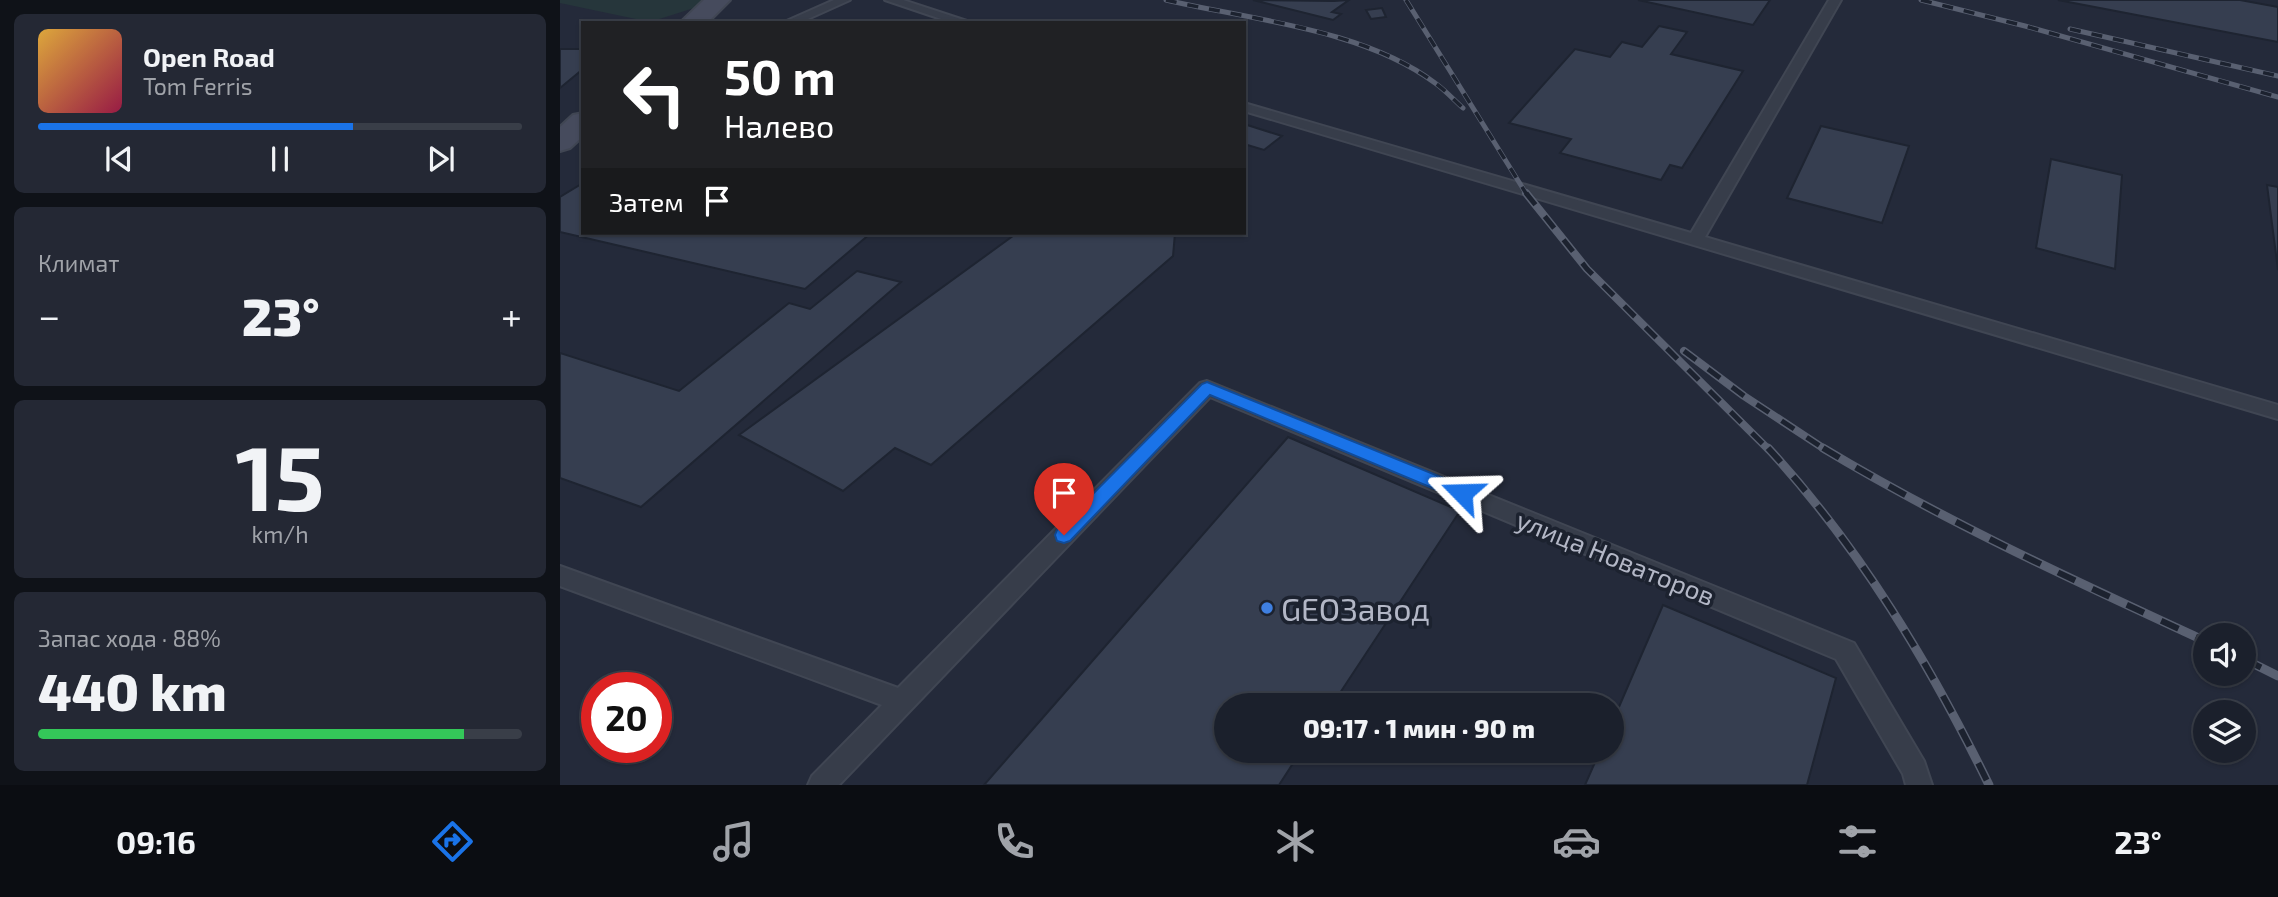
<!DOCTYPE html>
<html lang="ru">
<meta charset="utf-8">
<style>
:root{--surface:#1b202c;--page:#242834;--text:#f1f3f6;--muted:#a0a3a9;--line:#393e48;--accent:#1a73e8}
body{margin:0;font-family:"Exo 2",sans-serif;background:var(--page);color:var(--text);height:100vh;display:flex;flex-direction:column;font-size:26px;white-space:nowrap}
*{box-sizing:border-box;margin:0}
p{font-size:23px;color:var(--muted)}
.icon{flex:none;width:38px;height:38px;fill:none;stroke:currentColor;stroke-width:2;stroke-linecap:round;stroke-linejoin:round}
.map{position:relative;flex:1;overflow:hidden}
.details{display:flex;flex-direction:column;gap:14px;padding:14px;background:#0f1218;width:560px}
.details>*{flex:none}
.banner{position:absolute;left:21px;top:21px;width:665px;height:214px;border-radius:0px;box-shadow:0 2px 5px #0004,0 0 0 2px var(--line);background:#202124;color:#fff;overflow:hidden}
.fabs{position:absolute;left:1633px;top:623px;display:grid;gap:14px}
.fabs a{display:grid;place-items:center;width:63px;height:63px;border-radius:50%;background:var(--surface);box-shadow:0 2px 5px #0004,0 0 0 2px var(--line);font-size:35px}
.speed{position:absolute;left:21px;top:672px;display:flex;gap:14px;font-size:35px;font-weight:700;text-align:center}
.speed>*{display:grid;place-content:center;width:91px;height:91px;border-radius:50%;background:var(--surface);box-shadow:0 2px 5px #0004,0 0 0 2px var(--line);line-height:1}
.speed .limit{border:10px solid #d22;background:#fff;color:#111}
.pin{position:absolute;display:grid;place-items:center;width:60px;height:60px;color:#fff;margin:-72px -30px;border-radius:50% 50% 50% 0;rotate:-45deg;box-shadow:0 0 7px #0007}
.pin .icon{rotate:45deg}
.me{position:absolute;width:77px;margin:-38px;rotate:292deg;stroke-linejoin:round;filter:drop-shadow(0 0 5px #0008)}
.turn{display:flex;align-items:center;gap:24px;height:147px;padding:0 28px;font-size:32px}
.turn .icon{width:91px;height:91px;stroke-width:2.5}
.turn b{display:block;font-size:49px;line-height:60px}
.then{display:flex;align-items:center;height:66px;padding:0 28px;background:#0003;gap:14px;font-size:26px}
.big{font-size:52px;font-weight:800;line-height:1.1}
.details .tile{flex:1;display:flex;flex-direction:column;justify-content:center;gap:10px;min-width:0;padding:0 24px;border-radius:10px;background:var(--page)}
.details .dial{align-items:center;gap:0}
.dial b{font-size:91px;line-height:1}
.song{display:flex;align-items:center;gap:21px}
.cover{width:84px;height:84px;border-radius:10px;background:linear-gradient(135deg,hsl(40 70% 55%),hsl(340 70% 35%))}
.played{height:7px;border-radius:4px;background:linear-gradient(90deg,var(--accent) 65%,var(--line) 65%)}
.keys{display:flex;justify-content:space-around;direction:ltr}
.heat{display:flex;justify-content:space-between;align-items:center;font-size:38px;direction:ltr}
.charge{height:10px;border-radius:5px;background:linear-gradient(90deg,#34c759 88%,var(--line) 0)}
.trip{position:absolute;left:654px;top:693px;width:410px;height:70px;border-radius:35px;background:var(--surface);box-shadow:0 2px 5px #0004,0 0 0 2px var(--line);font-weight:800;line-height:70px;text-align:center}
.menu{display:flex;height:112px;justify-content:space-around;align-items:center;background:#0b0d12;color:var(--muted)}
.menu .icon{width:49px;height:49px}
.menu .current{color:var(--accent)}
.menu b{font-size:32px;color:var(--text)}
main{display:flex;flex:1;min-height:0}
.map>svg:first-child{display:block}
.green{fill:#26363b}
.building{fill:#363e50;stroke:#1e2431;stroke-width:2}
.lines{fill:none;stroke-linecap:round;stroke-linejoin:round}
.lane-casing{stroke:#404653;stroke-width:4}
.secondary-casing{stroke:#404653;stroke-width:4}
.lane{fill:#373d4a;fill-rule:evenodd}
.secondary{fill:#464b5d;fill-rule:evenodd}
.rail-far2-casing{stroke:#596071;stroke-width:5}
.rail-far1-casing{stroke:#596071;stroke-width:8}
.rail-casing{stroke:#596071;stroke-width:9}
.rail-far2{stroke:#1c222f;stroke-width:3.5;stroke-dasharray:11;stroke-linecap:butt}
.rail-far1{stroke:#1c222f;stroke-width:5;stroke-dasharray:15;stroke-linecap:butt}
.rail{stroke:#1c222f;stroke-width:6;stroke-dasharray:19;stroke-linecap:butt}
.route{fill:#1a73e8;stroke:#114b97;stroke-width:2}
.shop-dot{fill:#3f7fe0;stroke:#1c222f;stroke-width:2.5}
.labels{text-anchor:middle;dominant-baseline:central;stroke-width:7;stroke-linejoin:round;paint-order:stroke}
.street-label{font-size:26px;fill:#b3b7c6;stroke:#1c222f}
.near-poi-label{font-size:32px;fill:#b3b7c6;stroke:#1c222f;text-anchor:start}
</style>
<main>
<section class="details">
<div class="tile">
<div class="song"><i class="cover"></i><div><b>Open Road</b><p>Tom Ferris</p></div></div>
<div class="played"></div>
<div class="keys"><svg class="icon" aria-label="previous" viewBox="0 0 24 24"><path d="M18 5L8 12l10 7zM5 5v14"/></svg><svg class="icon" aria-label="pause" viewBox="0 0 24 24"><path d="M8 5v14M16 5v14"/></svg><svg class="icon" aria-label="next" viewBox="0 0 24 24"><path d="M6 5l10 7-10 7zM19 5v14"/></svg></div>
</div>
<div class="tile"><p>Климат</p>
<div class="heat"><a>−</a><b class="big">23°</b><a>+</a></div>
</div>
<div class="tile dial"><b>15</b><p>km/h</p></div>
<div class="tile"><p>Запас хода · 88%</p><b class="big">440 km</b><div class="charge"></div></div>
</section>
<div class="map">
<svg width="1718" height="785" viewBox="0 0 1718 785">
<rect width="100%" height="100%" fill="#242a3a"/>
<path class="green" d="M0,0H145L137,7L90,22L0,3Z"/>
<path class="building" d="M693,0L774,1L789,0L772,12L781,14L773,20Z
M1078,0H1210L1193,25Z
M1498,0H1680L1718,7V42Z
M822,8L826,17L811,19L806,10Z
M1099,26L1127,32L1111,54L1183,71L1122,168L1110,165L1101,180L1000,153L1011,139L949,123L1015,49L1050,57L1062,42L1082,47Z
M0,49H23V69L0,88Z
M684,124L722,136L704,150L684,144Z
M1261,126L1349,146L1322,223L1227,198Z
M1491,159L1562,175L1555,269L1476,248Z
M23,183V233H311L245,289L0,232V197Z
M1707,185L1718,187V270Z
M457,233H615L613,256L371,465L335,448L283,491L179,435Z
M297,271L341,282L81,507L0,478V353L119,391L229,303L250,309Z
M728,437L900,511L772,705H667V751H741L719,785H424Z
M1103,605L1276,678L1247,785H1025L1040,751H1052V723Z"/>
<g class="lines">
<g class="lane-casing">
<path id="lane" d="M274,0H290L239,23H222Z
M325,0H343L413,23H393Z
M1269,0H1281L1145,237L1718,405V419L684,111V103L1131,233Z
M647,381L1294,643L1364,761L1372,785H1346L1343,774L1276,659L650,397L279,785H248L252,776L322,705L0,586V566L338,688L640,383Z"/>
</g>
<g class="secondary-casing">
<path id="secondary" d="M144,0H170L147,23H120Z
M23,113V136L10,148L0,151V127L13,115Z"/>
</g>
<use href="#lane" class="lane"/>
<use href="#secondary" class="secondary"/>
<g class="rail-far2-casing">
<path id="rail-far2" d="M606,0C692,20 803,29 875,83C885,90 894,100 903,108
M846,0L967,195
M1361,0L1465,26L1718,97
M1510,29L1718,76"/>
</g>
<g class="rail-far1-casing">
<path id="rail-far1" d="M966,193L1027,269L1209,450
M1124,351L1184,396L1266,450"/>
</g>
<g class="rail-casing">
<path id="rail" d="M1208,448C1300,548 1370,664 1429,785
M1263,448C1386,522 1515,581 1645,641
M1684,659L1718,676"/>
</g>
<use href="#rail-far2" class="rail-far2"/>
<use href="#rail-far1" class="rail-far1"/>
<use href="#rail" class="rail"/>
</g>
<path class="route" d="M647,382L908,488L911,493L908,498H896L650,395L510,541L504,543L497,541L495,535L497,530L642,384Z"/>
<circle class="shop-dot" cx="707" cy="608" r="7"/>
<g class="labels">
<g class="street-label">
<text transform="translate(1056 557) rotate(22)">улица Новаторов</text>
</g>
<g class="near-poi-label">
<text x="721" y="608">GEOЗавод</text>
</g>
</g>
</svg>
<div class="fabs">
<a><svg class="icon" aria-label="sound" viewBox="0 0 24 24"><path d="M4 9h4l5-4v14l-5-4H4zM17 9q2 3 0 6"/></svg></a>
<a><svg class="icon" aria-label="layers" viewBox="0 0 24 24"><path d="M12 4l9 5-9 5-9-5zM3 14l9 5 9-5"/></svg></a>
</div>
<div class="speed"><div class="limit">20</div></div>
<div class="pin" style="left:504px;top:535px;background:#d93025"><svg class="icon" aria-label="arrive" viewBox="0 0 24 24"><path d="M6 21V4h12l-3 4 3 4H6"/></svg></div>
<svg class="me" style="left:902px;top:493px" viewBox="-20 -20 40 40"><path d="M0-17L14 15 0 8-14 15z" fill="#1a73e8" stroke="#fff" stroke-width="4"/></svg>
<div class="trip">09:17 · 1 мин · 90 m</div>
<div class="banner">
<div class="turn"><svg class="icon" aria-label="left" viewBox="0 0 24 24"><path d="M17 20v-9H6M10 6l-5 5 5 5"/></svg><div><b>50 m</b>Налево</div></div>
<div class="then">Затем<svg class="icon" aria-label="arrive" viewBox="0 0 24 24"><path d="M6 21V4h12l-3 4 3 4H6"/></svg></div>
</div>
</div>
</main>
<nav class="menu">
<b>09:16</b>
<svg class="icon current" aria-label="directions" viewBox="0 0 24 24"><path d="M12 3l9 9-9 9-9-9zM9 14v-3h6M13 9l2 2-2 2"/></svg>
<svg class="icon" aria-label="music" viewBox="0 0 24 24"><path d="M9 18V5l10-2v13"/><circle cx="6" cy="18" r="3"/><circle cx="16" cy="16" r="3"/></svg>
<svg class="icon" aria-label="phone" viewBox="0 0 24 24"><path d="M5 4h4l2 5-3 2q2 4 5 5l2-3 5 2v4C11 20 4 13 5 4z"/></svg>
<svg class="icon" aria-label="climate" viewBox="0 0 24 24"><path d="M12 3v18M4 7l16 10M4 17L20 7"/></svg>
<svg class="icon" aria-label="car" viewBox="0 0 24 24"><path d="M5 17H2v-5l4-1 3-4h7l3 4 3 1v5h-3M9 17h6M6 11h13"/><circle cx="7" cy="17" r="2"/><circle cx="17" cy="17" r="2"/></svg>
<svg class="icon" aria-label="filters" viewBox="0 0 24 24"><path d="M4 7h16M4 17h16"/><circle cx="9" cy="7" r="2"/><circle cx="15" cy="17" r="2"/></svg>
<b>23°</b>
</nav>
